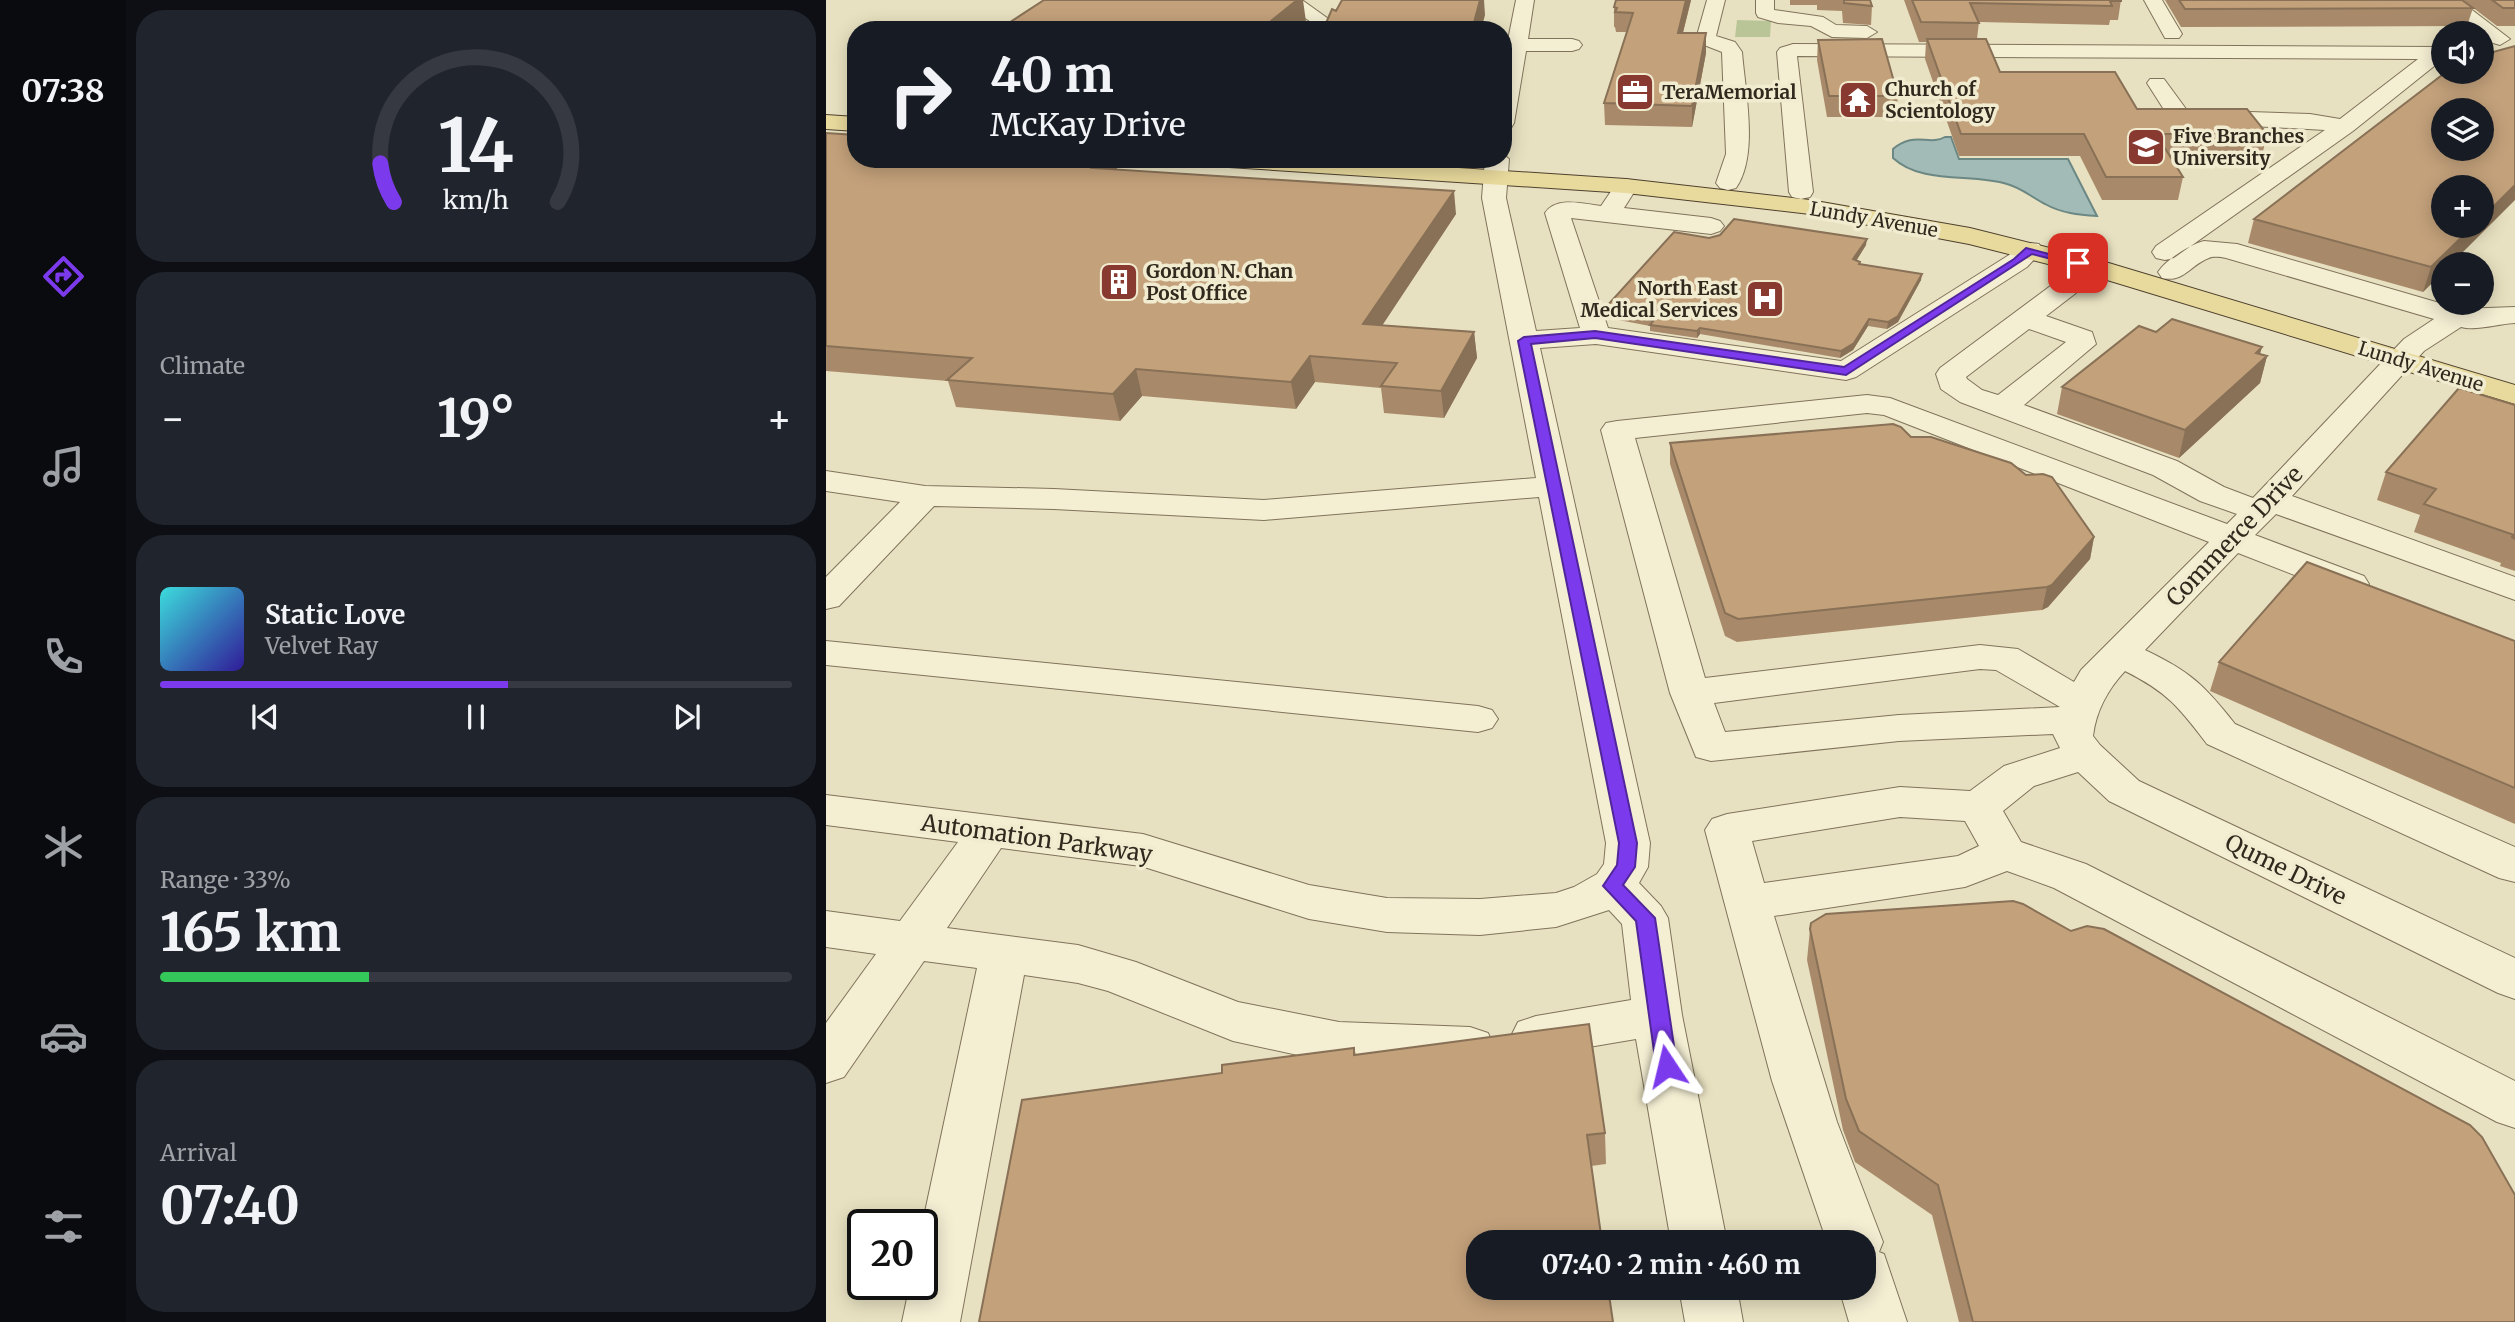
<!DOCTYPE html>
<meta charset="utf-8">
<style>
:root{--surface:#171b24;--page:#20242c;--text:#f1f3f6;--muted:#9ea1a6;--line:#363941;--accent:#7c3aed}
body{margin:0;font-family:Merriweather,serif;background:var(--page);color:var(--text);height:100vh;display:flex;flex-direction:column;font-size:26px;white-space:nowrap}
*{box-sizing:border-box;margin:0}
p{font-size:23px;color:var(--muted)}
.icon{flex:none;width:38px;height:38px;fill:none;stroke:currentColor;stroke-width:2;stroke-linecap:round;stroke-linejoin:round}
.map{position:relative;flex:1;overflow:hidden}
.panel{display:flex;flex-direction:column;gap:10px;padding:10px;background:#0d0f14;width:700px}
.panel>*{flex:none}
.hud{position:absolute;left:21px;top:21px;width:665px;height:147px;border-radius:28px;box-shadow:0 4px 18px #0003;background:#171b24;color:var(--text);overflow:hidden}
.tools{position:absolute;left:1605px;top:21px;display:grid;gap:14px}
.tools a{display:grid;place-items:center;width:63px;height:63px;border-radius:50%;background:var(--surface);box-shadow:0 4px 18px #0003;font-size:35px}
.speed{position:absolute;left:21px;top:1209px;display:flex;gap:14px;font-size:35px;font-weight:700;text-align:center}
.speed>*{display:grid;place-content:center;width:91px;height:91px;border-radius:50%;background:var(--surface);box-shadow:0 4px 18px #0003;line-height:1}
.speed .limit{border:4px solid #111;border-radius:10px;background:#fff;color:#111}
.pin{position:absolute;display:grid;place-items:center;width:60px;height:60px;color:#fff;margin:-30px;border-radius:14px;box-shadow:0 4px 10px #0006}
.me{position:absolute;width:77px;margin:-38px;rotate:350deg;stroke-linejoin:round;filter:drop-shadow(0 0 5px #0008)}
.turn{display:flex;align-items:center;gap:24px;height:147px;padding:0 28px;font-size:32px}
.turn .icon{width:91px;height:91px;stroke-width:2.5}
.turn b{display:block;font-size:49px;line-height:60px}
.big{font-size:52px;font-weight:700;line-height:1.1}
.panel .card{flex:1;display:flex;flex-direction:column;justify-content:center;gap:10px;min-width:0;padding:0 24px;border-radius:28px;background:var(--page)}
.panel .dial{align-items:center;gap:0}
.dial svg{height:182px;overflow:visible;fill:none;stroke:var(--line);stroke-width:7;stroke-linecap:round;text-anchor:middle}
.dial text{fill:var(--text);stroke:none}
.song{display:flex;align-items:center;gap:21px}
.cover{width:84px;height:84px;border-radius:10px;background:linear-gradient(135deg,hsl(180 70% 55%),hsl(250 70% 35%))}
.played{height:7px;border-radius:4px;background:linear-gradient(90deg,var(--accent) 55%,var(--line) 55%)}
.keys{display:flex;justify-content:space-around;direction:ltr}
.heat{display:flex;justify-content:space-between;align-items:center;font-size:38px;direction:ltr}
.charge{height:10px;border-radius:5px;background:linear-gradient(90deg,#34c759 33%,var(--line) 0)}
.trip{position:absolute;left:640px;top:1230px;width:410px;height:70px;border-radius:28px;background:var(--surface);box-shadow:0 4px 18px #0003;font-weight:700;line-height:70px;text-align:center}
main{display:flex;flex:1;min-height:0}
.menu{display:flex;flex-direction:column;width:126px;justify-content:space-around;align-items:center;background:#090b0e;color:var(--muted)}
.menu .icon{width:49px;height:49px}
.menu .active{color:var(--accent)}
.menu b{font-size:32px;color:var(--text)}
.map>svg:first-child{display:block}
.green{fill:#bac597}
.water{fill:#a3bbb7;stroke:#6c8884;stroke-width:2}
.lines{fill:none;stroke-linecap:round;stroke-linejoin:round}
.minor-casing{stroke:#80735b;stroke-width:2}
.major-casing{stroke:#4e412f;stroke-width:2}
.minor{fill:#f4eed3;fill-rule:evenodd}
.major{fill:#e8d99c;fill-rule:evenodd}
.wall{fill:#a88a6a}
.shaded-wall{fill:#887156}
.building{fill:#c3a17b;stroke:#887156;stroke-width:2;fill-rule:evenodd}
.route{fill:#7c3aed;stroke:#51269a;stroke-width:2}
.labels{text-anchor:middle;dominant-baseline:central;stroke-width:7;stroke-linejoin:round;paint-order:stroke}
.far-poi-label{font-size:19px;font-weight:bold;fill:#31291d;stroke:#f1ebd0;text-anchor:start}
.far-street-label{font-size:19px;fill:#31291d;stroke:#f1ebd0}
.street-label{font-size:23px;fill:#31291d;stroke:#f1ebd0}
</style>
<main>
<nav class="menu">
<b>07:38</b>
<svg class="icon active" aria-label="directions" viewBox="0 0 24 24"><path d="M12 3l9 9-9 9-9-9zM9 14v-3h6M13 9l2 2-2 2"/></svg>
<svg class="icon" aria-label="music" viewBox="0 0 24 24"><path d="M9 18V5l10-2v13"/><circle cx="6" cy="18" r="3"/><circle cx="16" cy="16" r="3"/></svg>
<svg class="icon" aria-label="phone" viewBox="0 0 24 24"><path d="M5 4h4l2 5-3 2q2 4 5 5l2-3 5 2v4C11 20 4 13 5 4z"/></svg>
<svg class="icon" aria-label="climate" viewBox="0 0 24 24"><path d="M12 3v18M4 7l16 10M4 17L20 7"/></svg>
<svg class="icon" aria-label="car" viewBox="0 0 24 24"><path d="M5 17H2v-5l4-1 3-4h7l3 4 3 1v5h-3M9 17h6M6 11h13"/><circle cx="7" cy="17" r="2"/><circle cx="17" cy="17" r="2"/></svg>
<svg class="icon" aria-label="filters" viewBox="0 0 24 24"><path d="M4 7h16M4 17h16"/><circle cx="9" cy="7" r="2"/><circle cx="15" cy="17" r="2"/></svg>
</nav>
<section class="panel">
<div class="card dial"><svg viewBox="0 0 100 80">
<path d="M14 69A42 42 0 1 1 86 69"/>
<path d="M14 69A42 42 0 0 1 8 52" stroke="#7c3aed"/>
<text x="50" y="56" font-size="32" font-weight="700">14</text>
<text x="50" y="72" font-size="11">km/h</text>
</svg></div>
<div class="card"><p>Climate</p>
<div class="heat"><a>−</a><b class="big">19°</b><a>+</a></div>
</div>
<div class="card">
<div class="song"><i class="cover"></i><div><b>Static Love</b><p>Velvet Ray</p></div></div>
<div class="played"></div>
<div class="keys"><svg class="icon" aria-label="previous" viewBox="0 0 24 24"><path d="M18 5L8 12l10 7zM5 5v14"/></svg><svg class="icon" aria-label="pause" viewBox="0 0 24 24"><path d="M8 5v14M16 5v14"/></svg><svg class="icon" aria-label="next" viewBox="0 0 24 24"><path d="M6 5l10 7-10 7zM19 5v14"/></svg></div>
</div>
<div class="card"><p>Range · 33%</p><b class="big">165 km</b><div class="charge"></div></div>
<div class="card"><p>Arrival</p><b class="big">07:40</b></div>
</section>
<div class="map">
<svg width="1689" height="1322" viewBox="0 0 1689 1322">
<rect width="100%" height="100%" fill="#e8e1c1"/>
<path class="green" d="M911,20L945,21L944,37H909Z"/>
<path class="water" d="M1119,137H1125L1133,159H1242L1271,216C1253,215 1235,213 1219,204C1205,197 1196,188 1181,184C1146,173 1096,185 1067,158V149C1088,131 1103,146 1119,137Z"/>
<g class="lines">
<g class="minor-casing">
<path id="minor" d="M351,0H476L504,20L503,30H483L485,22L466,9L360,6Z
M690,0H708L702,39H746L753,41L756,45L753,49L746,51H700L688,123L685,128L677,130V65Z
M881,0H899L890,36L909,42L916,52C919,91 933,155 910,188L902,190L894,188L890,183L900,154L896,52L873,43L870,39Z
M930,0H948V10L997,17L1010,25L1041,26L1051,32L1041,38L1006,37L985,26L952,23L932,17L930,13Z
M1318,0H1336L1356,34L1353,38H1339Z
M1612,0H1633L1684,39L1674,45L1667,43Z
M967,44L1612,47L1617,48V59L1527,131L1348,258L1339,260L1330,258L1326,252L1330,246L1499,130L1354,122L1344,119L1321,83L1324,79H1338L1360,109L1363,110L1484,114L1514,119L1592,59L971,56L987,192L984,197L975,199L966,197L963,192L951,52L954,48Z
M677,154L683,159L680,198L710,331L754,328L719,213C730,196 758,204 775,206L792,181L800,179L808,181L812,186L798,208L885,218L894,221L898,226L894,231L885,234L745,218L782,328L1015,361L1183,255C1193,246 1199,241 1213,244L1217,250L1201,267L1030,377L1020,380L770,344L714,348L824,843L822,867L813,883L835,906L842,918L856,1015L901,1242H845L810,1039L710,1056L692,1050L685,1036L692,1022L710,1016L805,1000L796,924L783,910L730,927L654,935L561,932L483,919L315,866L175,848L121,928L252,945L310,962L412,1002L513,1022L644,1027L662,1033L669,1048L662,1063L644,1069L513,1064L407,1041L282,991L252,983L198,975L134,1322H76L84,1284H96V1226L151,968L98,961L18,1077L0,1083V1023L50,954L0,947V911L74,921L132,842L0,825V795L317,834L483,885L561,898L654,899L730,893L748,887L771,874L778,864L780,843L713,497L438,520L228,509L108,506L13,606L0,609V577L74,502L0,491V471L99,486L228,489L438,500L710,478L656,198L659,159H677Z
M1378,241L1411,244L1634,309L1689,307V323C1670,324 1650,331 1635,327L1598,351L1466,496L1689,577V600L1450,514L1429,535L1538,576L1543,584L1538,592L1525,595L1512,592L1412,553L1319,650C1365,672 1378,685 1409,724L1689,847V882L1673,878L1381,744C1353,707 1341,692 1299,671C1282,689 1270,711 1267,736L1274,745L1313,781L1689,958V999L1672,993L1283,801L1252,772L1208,786L1177,811L1195,842L1260,864L1689,1081V1128L1671,1122L1228,888L1181,871L1139,887L948,916L1011,1122L1057,1242L1053,1252L1058,1254L1081,1322H1023L1013,1288H1038V1242H1001L946,1081L879,830L886,819L901,814L1074,787L1144,791L1178,766L1234,748L1227,734L1073,741L885,761L870,757L844,693L775,430L780,423L791,421L1041,395L1064,398L1401,524L1411,514L1374,501L1327,475L1134,402L1115,389L1110,374L1114,368L1258,261L1267,259L1276,261L1280,267L1276,273L1220,316L1266,332L1270,344L1198,405L1351,461L1398,487L1427,498L1578,339L1608,319L1400,258C1395,257 1387,256 1383,258C1364,265 1358,283 1336,278L1332,272C1341,259 1363,245 1378,241ZM1203,329L1240,342L1172,395L1156,390L1141,379L1140,377ZM1041,413L1058,415L1383,542L1255,670L1248,682L1192,649L1154,645L879,678L809,438ZM1154,669L1170,670L1234,707L1073,715L899,732L888,703ZM1074,817L1139,821L1153,846L1132,856L938,883L926,841Z
M0,641L652,706L666,710L672,719L666,728L652,732L0,665Z
M853,1288H911L917,1322H859Z"/>
</g>
<g class="major-casing">
<path id="major" d="M0,115L30,117V131L0,129Z
M376,159H498L800,179L984,200L1144,228L1276,261L1689,385V404L1258,273L1143,244L984,214L800,193L387,166L379,164Z"/>
</g>
<use href="#minor" class="minor"/>
<use href="#major" class="major"/>
</g>
<path class="wall" d="M865,0L857,33H880V53L866,127L779,125L778,103L801,32H790L789,27H788V7Z
M964,0H1044L1046,6L1045,25L1017,23L1016,11L991,10V5H964Z
M1078,0H1295L1292,20H1284L1283,25L1153,22L1151,39L1174,72L1311,109L1441,134L1436,156H1344L1357,177L1352,200H1276L1254,156H1133L1099,59L1100,42H1093Z
M1339,0H1636L1647,8L1641,26L1355,27Z
M1637,0H1689V26H1671Z
M992,40L1072,96L1070,117H1001L991,60Z
M0,133L30,159H289L291,169L630,214L556,325L648,332L651,358L618,418L558,413L555,388L489,382L470,409L316,396L294,421L130,407L122,381L0,371Z
M1428,219L1617,264V272L1597,292L1422,243Z
M894,235L1040,245L1030,261L1034,264L1095,280L1072,322L1061,329L1042,326L1027,350L1014,358L874,334L871,338L824,331V326L782,318L780,307L883,238Z
M1330,332L1441,356L1434,383L1353,458L1231,414L1236,387Z
M1689,405V571L1674,566L1675,563L1588,532L1594,515L1551,500L1560,472Z
M1085,437L1268,537L1264,559L1222,607L1216,610L911,642L899,636L844,464V443Z
M1689,641V824L1384,691L1393,662Z
M984,929L1689,1322H1133L1106,1215L1029,1162L1017,1130L981,960Z
M528,1048L530,1055L779,1133L780,1164L765,1166L396,1073Z"/>
<path class="shaded-wall" d="M471,0H477L480,22L471,30H434Z
M654,0H658L659,15L655,30H646Z
M860,0H865L852,52V33Z
M880,33V53L866,127V106Z
M276,159H289L292,173L266,168Z
M1689,185V200L1625,264H1617V272L1597,292L1605,267L1647,226H1656V218Z
M628,191L630,214L540,350L537,324Z
M1041,239L1040,245L1027,266V259Z
M1096,274L1095,280L1072,322L1061,329L1062,322Z
M1043,319L1042,326L1027,350L1014,358L1015,351Z
M874,328V334L871,338V331Z
M648,332L651,358L618,418L615,391Z
M1436,347L1431,365L1441,356L1434,383L1353,458L1359,430Z
M484,356L489,382L470,409L465,382Z
M310,369L316,396L294,421L287,394Z
M1268,537L1264,559L1222,607L1216,610L1221,587Z"/>
<path class="building" d="M218,0H471L434,30H172Z
M516,0H654L646,30H497L506,9L510,11Z
M790,0H860L852,33H880L866,106L778,103L807,13L789,12L791,8L788,7Z
M1018,0H1044L1046,6L1018,3Z
M1086,0H1295V1H1284L1286,6L1144,3L1153,23L1095,22Z
M1353,0H1636L1647,8L1359,9Z
M1666,0H1689V8H1677Z
M1056,39L1072,96H1003L992,40Z
M1101,39H1160L1174,72H1289L1311,109H1421L1441,134H1330L1357,177H1280L1258,134H1135Z
M1689,46V185L1656,218V187H1617V226H1647L1605,267L1428,219L1620,72H1656V55ZM1617,110H1656V149H1617Z
M0,133L30,135V159H276L266,168L628,191L537,324L648,332L615,391L555,386L571,363L484,356L465,382L310,369L287,394L121,380L146,358L0,346Z
M908,219L1041,239L1027,259L1034,262L1033,264L1096,274L1072,316L1062,322L1043,319L1028,343L1015,351L874,328L871,331L824,325L828,320L781,312L780,307L848,232L883,238L894,235Z
M1346,319L1436,347L1430,353L1441,356L1359,430L1236,387L1313,326L1330,332Z
M1633,388L1689,405V539L1686,537L1688,535L1598,504L1610,489L1560,472Z
M1067,424L1075,427L1085,437H1105L1185,463L1200,475L1217,474L1226,477L1268,537L1226,585L1221,587L912,619L899,613L844,443Z
M1481,562L1689,641V788L1393,662Z
M1187,901L1197,904L1245,931L1261,926L1278,929L1644,1125L1656,1137L1689,1195V1322H1147L1112,1185L1033,1131L1020,1099L984,929L985,923L1000,914Z
M763,1024L779,1133L761,1135L776,1242H653V1288H782L787,1322H153L196,1100L396,1073V1065L528,1048V1055Z"/>
<path class="route" d="M1200,248L1257,263L1252,266L1206,254L1020,375L769,338L705,344L811,843L809,867L797,885L829,918L851,1066L848,1072L841,1074L833,1072L830,1066L810,921L777,886L791,865L793,843L692,341L698,337L769,331L1018,367L1188,259Z"/>
<defs>
<g id="office-square" transform="scale(2.0125)"><rect x="-9" y="-9" width="18" height="18" rx="4" fill="#883a31" stroke="#f1ebd0"/><path d="M-6-3h4V-5.5h4V-3h4V5H-6ZM-1-4.5V-3h2v-1.5ZM-6 0V1H6V0Z" fill="#fff"/></g>
<g id="temple-square" transform="scale(2.0125)"><rect x="-9" y="-9" width="18" height="18" rx="4" fill="#883a31" stroke="#f1ebd0"/><path d="M0-6L5-2H3V0L6.5 2.5H4V6H1.5V3h-3V6H-4V2.5H-6.5L-3 0V-2H-5Z" fill="#fff"/></g>
<g id="university-square" transform="scale(2.0125)"><rect x="-9" y="-9" width="18" height="18" rx="4" fill="#883a31" stroke="#f1ebd0"/><path d="M0-5L7-2L0 1L-7-2ZM-4 1L0 2.5L4 1V4Q0 6-4 4Z" fill="#fff"/></g>
<g id="building-square" transform="scale(2.0125)"><rect x="-9" y="-9" width="18" height="18" rx="4" fill="#883a31" stroke="#f1ebd0"/><path d="M-4-6H4V6H1V3H-1V6H-4ZM-2.5-4.3h1.7v1.8h-1.7ZM.8-4.3h1.7v1.8H.8ZM-2.5-1h1.7V.8h-1.7ZM.8-1h1.7V.8H.8Z" fill="#fff"/></g>
<g id="hospital-square" transform="scale(2.0125)"><rect x="-9" y="-9" width="18" height="18" rx="4" fill="#883a31" stroke="#f1ebd0"/><path d="M-5-5h3v3.5h4V-5h3V5h-3V1.5h-4V5h-3Z" fill="#fff"/></g>
</defs>
<g fill-rule="evenodd">
<use href="#office-square" x="809" y="92"/>
<use href="#temple-square" x="1032" y="100"/>
<use href="#university-square" x="1320" y="147"/>
<use href="#building-square" x="293" y="282"/>
<use href="#hospital-square" x="939" y="299"/>
</g>
<g class="labels">
<g class="far-poi-label">
<text x="1059" y="89">Church of<tspan x="1059" dy="22">Scientology</tspan></text>
<text x="836" y="92">TeraMemorial</text>
<text x="1347" y="136">Five Branches<tspan x="1347" dy="22">University</tspan></text>
<text x="320" y="271">Gordon N. Chan<tspan x="320" dy="22">Post Office</tspan></text>
<text x="912" y="288" text-anchor="end">North East<tspan x="912" dy="22">Medical Services</tspan></text>
</g>
<g class="far-street-label">
<text transform="translate(1048 219) rotate(10)">Lundy Avenue</text>
<text transform="translate(1595 366) rotate(17)">Lundy Avenue</text>
</g>
<g class="street-label">
<text transform="translate(1408 536) rotate(-46)">Commerce Drive</text>
<text transform="translate(211 838) rotate(8)">Automation Parkway</text>
<text transform="translate(1460 869) rotate(26)">Qume Drive</text>
</g>
</g>
</svg>
<div class="tools">
<a><svg class="icon" aria-label="sound" viewBox="0 0 24 24"><path d="M4 9h4l5-4v14l-5-4H4zM17 9q2 3 0 6"/></svg></a>
<a><svg class="icon" aria-label="layers" viewBox="0 0 24 24"><path d="M12 4l9 5-9 5-9-5zM3 14l9 5 9-5"/></svg></a>
<a>+</a>
<a>−</a>
</div>
<div class="speed"><div class="limit">20</div></div>
<div class="pin" style="left:1252px;top:263px;background:#d93025"><svg class="icon" aria-label="arrive" viewBox="0 0 24 24"><path d="M6 21V4h12l-3 4 3 4H6"/></svg></div>
<svg class="me" style="left:841px;top:1066px" viewBox="-20 -20 40 40"><path d="M0-17L14 15 0 8-14 15z" fill="#7c3aed" stroke="#fff" stroke-width="4"/></svg>
<div class="trip">07:40 · 2 min · 460 m</div>
<div class="hud">
<div class="turn"><svg class="icon" aria-label="right" viewBox="0 0 24 24"><path d="M7 20v-9h11M14 6l5 5-5 5"/></svg><div><b>40 m</b>McKay Drive</div></div>
</div>
</div>
</main>
